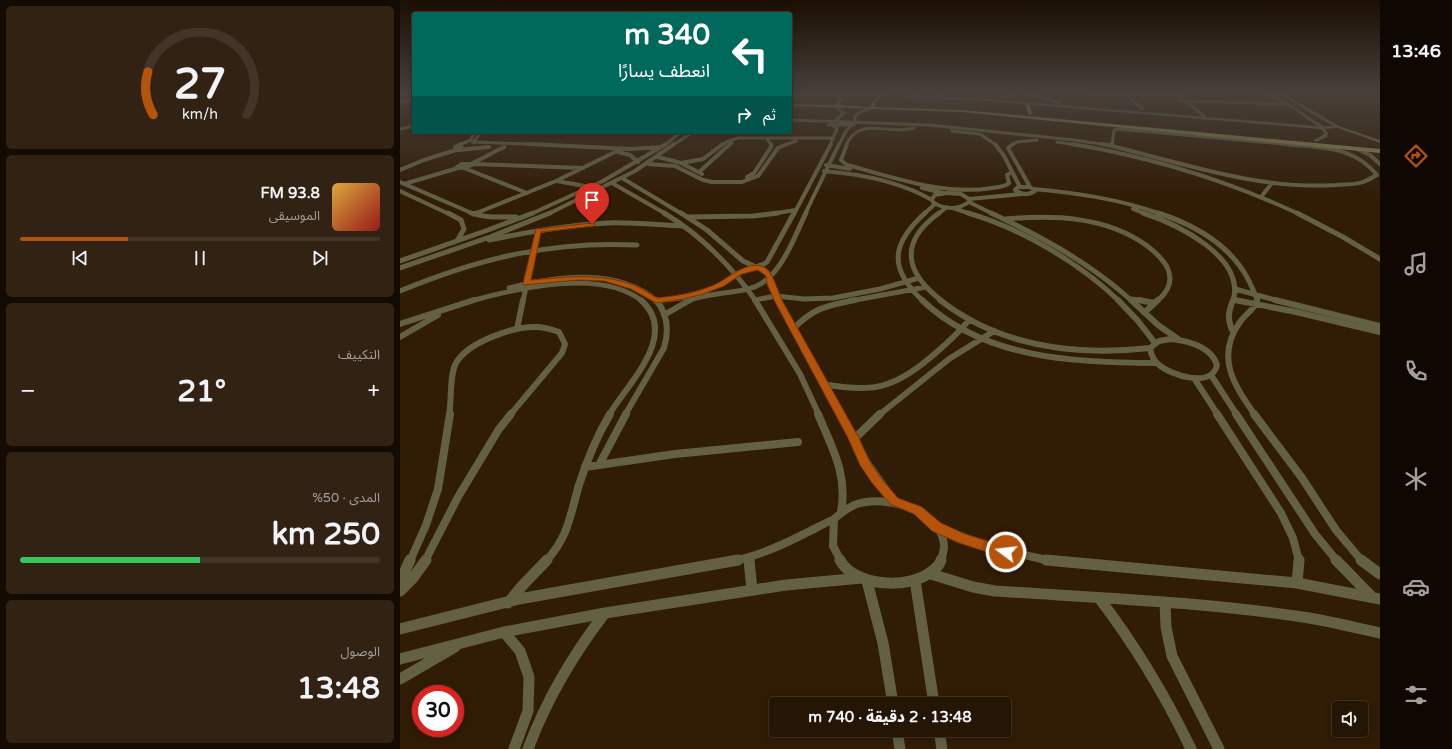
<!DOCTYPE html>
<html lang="ar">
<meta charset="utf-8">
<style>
:root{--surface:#251504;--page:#312213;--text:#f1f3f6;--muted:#a39f9a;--line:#423426;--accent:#b45309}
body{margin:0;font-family:"Varela Round","Noto Sans Arabic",sans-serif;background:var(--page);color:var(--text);direction:rtl;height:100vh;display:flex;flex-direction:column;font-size:15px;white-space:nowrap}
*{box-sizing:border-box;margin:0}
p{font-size:13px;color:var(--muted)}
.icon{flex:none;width:22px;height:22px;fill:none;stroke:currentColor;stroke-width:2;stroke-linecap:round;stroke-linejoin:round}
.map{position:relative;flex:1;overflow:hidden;direction:ltr}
.panel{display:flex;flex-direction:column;gap:6px;padding:6px;background:#140c02;width:400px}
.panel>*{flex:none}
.top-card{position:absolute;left:12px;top:12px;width:380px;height:122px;border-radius:4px;box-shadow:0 2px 10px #0003,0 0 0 1px var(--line);direction:rtl;background:#00695c;color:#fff;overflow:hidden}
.controls{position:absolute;left:932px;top:701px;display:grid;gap:8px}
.controls a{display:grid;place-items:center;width:36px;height:36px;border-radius:4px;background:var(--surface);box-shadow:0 2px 10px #0003,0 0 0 1px var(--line);font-size:20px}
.speed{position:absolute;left:12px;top:685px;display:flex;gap:8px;font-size:20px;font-weight:700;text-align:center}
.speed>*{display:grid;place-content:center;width:52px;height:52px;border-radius:50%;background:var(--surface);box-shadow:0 2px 10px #0003,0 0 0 1px var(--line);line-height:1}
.speed .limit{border:6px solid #d22;background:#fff;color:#111}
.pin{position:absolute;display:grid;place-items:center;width:34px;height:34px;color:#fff;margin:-41px -17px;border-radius:50% 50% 50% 0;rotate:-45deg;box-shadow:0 0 4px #0007}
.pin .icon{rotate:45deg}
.me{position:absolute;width:44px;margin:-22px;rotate:285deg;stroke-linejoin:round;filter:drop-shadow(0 0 3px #0008)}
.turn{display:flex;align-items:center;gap:14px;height:84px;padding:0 16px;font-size:18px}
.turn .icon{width:52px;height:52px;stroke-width:2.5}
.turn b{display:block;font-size:28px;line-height:34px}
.then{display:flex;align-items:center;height:38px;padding:0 16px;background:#0003;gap:8px;font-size:15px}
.big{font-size:30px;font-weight:800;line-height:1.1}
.panel .card{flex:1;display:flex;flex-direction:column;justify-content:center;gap:6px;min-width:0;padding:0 14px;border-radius:6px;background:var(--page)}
.panel .dial{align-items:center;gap:0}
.dial svg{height:104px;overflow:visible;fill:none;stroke:var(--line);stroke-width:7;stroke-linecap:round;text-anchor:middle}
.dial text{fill:var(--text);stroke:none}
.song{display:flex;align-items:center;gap:12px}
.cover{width:48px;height:48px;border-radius:6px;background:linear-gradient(135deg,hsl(40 70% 55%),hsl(0 70% 35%))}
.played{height:4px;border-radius:2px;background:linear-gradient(90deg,var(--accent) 30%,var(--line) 30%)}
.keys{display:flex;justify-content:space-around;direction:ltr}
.heat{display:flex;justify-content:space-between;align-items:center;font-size:22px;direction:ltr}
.charge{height:6px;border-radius:3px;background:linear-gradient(90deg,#34c759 50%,var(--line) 0)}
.trip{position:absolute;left:369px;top:697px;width:242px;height:40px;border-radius:4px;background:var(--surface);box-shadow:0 2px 10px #0003,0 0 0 1px var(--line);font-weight:800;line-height:40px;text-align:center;direction:rtl}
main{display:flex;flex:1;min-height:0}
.tab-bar{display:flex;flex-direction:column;width:72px;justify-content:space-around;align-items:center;background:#0f0802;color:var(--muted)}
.tab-bar .icon{width:28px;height:28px}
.tab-bar .selected{color:var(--accent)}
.tab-bar b{font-size:18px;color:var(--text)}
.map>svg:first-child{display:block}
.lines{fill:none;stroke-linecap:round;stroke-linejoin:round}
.minor-far5{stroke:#646142;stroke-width:3}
.minor-far4{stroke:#646142;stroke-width:4}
.minor-far3{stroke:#646142;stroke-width:5}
.minor-far2{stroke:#646142;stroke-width:6}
.minor-far1{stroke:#646142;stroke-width:8}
.minor{stroke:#646142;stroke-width:11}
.tertiary{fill:#646142;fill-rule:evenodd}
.secondary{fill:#8b8652;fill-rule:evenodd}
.route{fill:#b45309;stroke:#753606}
</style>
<main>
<nav class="tab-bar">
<b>13:46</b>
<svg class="icon selected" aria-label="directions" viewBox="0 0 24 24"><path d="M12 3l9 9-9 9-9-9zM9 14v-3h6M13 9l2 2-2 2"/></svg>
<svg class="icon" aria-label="music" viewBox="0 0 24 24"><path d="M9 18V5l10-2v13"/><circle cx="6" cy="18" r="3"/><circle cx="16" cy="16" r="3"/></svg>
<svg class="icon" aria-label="phone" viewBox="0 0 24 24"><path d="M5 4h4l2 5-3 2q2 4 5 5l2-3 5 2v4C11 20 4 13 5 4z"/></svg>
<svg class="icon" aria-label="climate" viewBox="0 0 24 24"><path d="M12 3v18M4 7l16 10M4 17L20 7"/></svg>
<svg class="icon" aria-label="car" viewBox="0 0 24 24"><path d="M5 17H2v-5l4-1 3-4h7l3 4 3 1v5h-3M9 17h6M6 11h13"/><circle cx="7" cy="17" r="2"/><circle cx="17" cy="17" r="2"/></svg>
<svg class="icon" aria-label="filters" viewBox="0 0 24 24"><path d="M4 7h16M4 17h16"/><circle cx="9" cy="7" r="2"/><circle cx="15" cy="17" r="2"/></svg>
</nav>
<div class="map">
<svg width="980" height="749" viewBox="0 0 980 749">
<rect width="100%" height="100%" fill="#311c05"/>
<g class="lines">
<path class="minor-far5" d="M508,92L520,94
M540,92V95
M623,92L661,103
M680,92L728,96
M775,92L806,118
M726,94L742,109
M727,94L772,95
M602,98L616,95
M779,101L886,104
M0,102L14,100
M390,120L529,125L674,140L708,145
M428,125H454
M0,129L14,126
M552,131L579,134
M580,134L596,145
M368,140L371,145
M75,142L151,145
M657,142L678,145
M73,143L81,132
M59,145L71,140L74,132
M265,145L281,132
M273,145L293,132
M322,145L328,141L339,138H434
M329,145L332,143
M385,145L396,141
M430,145L437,129L431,124L444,113L436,107
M439,145L446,131L455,122V116L460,112L472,108
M446,145C460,115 489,136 514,128
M612,145L617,142L637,140
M712,145L714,130L718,129L895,145"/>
<path class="minor-far4" d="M129,144L231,149L260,147
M447,144L441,160L447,165C493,177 544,196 592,188C598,187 605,187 609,183L607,175L612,172
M595,144L604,156L620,187
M613,144L608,148L630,187
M672,144C751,157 826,180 899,214
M702,144L712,146
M712,146C785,164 860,190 936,185C945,184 955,185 963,182C968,180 973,177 977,175C953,145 920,148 884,144
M712,146V144
M55,147L61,144
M957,149L970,155L980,164
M58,150L89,147
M218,152L230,155L238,162
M258,157L281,163L302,174
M281,163L303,159L323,144
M62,164H71L72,165L64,168L57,167Z
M71,164L104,147
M72,164L183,168
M248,164L275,166L303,180L312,182H342L358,176L378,148L387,144
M426,165L450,169
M64,168L127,193
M0,170L24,160L62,148
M424,171C461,174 499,181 532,200
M299,172L330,144
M347,177L354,173L371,147V144
M222,178L282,214
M157,181L190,187
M0,182L74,214
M212,183L266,214
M4,184L58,168
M618,187H630L635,191C628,196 622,195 615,190Z
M522,188L543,193
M633,189C677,193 719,199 761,214
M0,191L49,214
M547,193L561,194L569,199V202C558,210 544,210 533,202L532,199L535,195Z
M861,197L872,183
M569,199L622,194
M569,202L593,214
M553,208L571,214
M733,209L746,214
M74,214L156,181L215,152
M131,214L203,181L266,144
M148,214L235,171L274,144
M371,214L396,210
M394,214L431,144
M405,214L439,144
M524,214L535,204
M538,214L547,207"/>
<path class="minor-far3" d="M48,213L61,220L64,229L57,241
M71,213C85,218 101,217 116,217
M264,213C301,235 331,266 356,301
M281,213L307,230L343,261L367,272L370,276L371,284L379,301
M539,213C499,242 504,272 542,301
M568,213C620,228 680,263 719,301
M591,213C642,237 690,263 732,301
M743,213C777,224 846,257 833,301
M758,213C795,225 831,245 849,281C852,288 856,294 857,301
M897,213L943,237L980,259
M73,214L77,213
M288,217L353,216L378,213
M605,219C653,215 705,216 746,245C754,251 762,258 767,267C774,281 768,292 757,301
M89,240C128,232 167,225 207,223C232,222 258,225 283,226
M0,261L88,230L133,213
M0,268L90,237L150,213
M109,288C156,276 217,267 257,301
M835,289L879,301
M0,291C80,258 150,241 237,245
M731,299L745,301
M355,300L376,296L404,299L433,298L480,289L519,278
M833,300L840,301
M71,301C117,288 201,268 242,301
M123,301L138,231
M256,301L281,298L305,291L320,285L338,273L364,264L367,262L394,213
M287,301C307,293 327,294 348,289C380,282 393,239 406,213
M450,301L526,287
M523,301C488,268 491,244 525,213"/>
<path class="minor-far2" d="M355,300L400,374L419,415
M378,300L441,415
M522,300C583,359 676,363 756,363
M540,300C600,347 677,356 750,348
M718,300L738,321L755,343
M731,300L758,325L778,339
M739,300L754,303
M835,300L896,312L980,332
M875,300L980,326
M256,301L262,300
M745,312L758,300
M264,315L290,300
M0,324L74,300
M394,328C415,307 427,306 455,300
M117,329L123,300
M833,332C827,319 828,313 833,300
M0,337L38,315
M771,339C789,341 811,346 817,365C812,389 770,375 758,364C753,360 751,354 750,348L759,341Z
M811,375L837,415
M794,378L818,415
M423,384C472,393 493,389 531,357C545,345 558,334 569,320
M49,415C52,400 49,376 56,363C68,342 112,327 135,327C144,327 151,329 159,332L165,344L162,353L110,415
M209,415C228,383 280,335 241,300
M225,415L264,348C269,331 268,314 256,300
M479,415L549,359L594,331
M855,415C834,385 815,357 840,322C845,314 855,310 857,300"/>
<path class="minor-far1" d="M418,414C432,448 448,474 441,512
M440,414L467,463L494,501
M817,414L881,513L893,538L899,561
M836,414L915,534L937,561
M854,414L902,478L936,530L962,561
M454,439L480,414
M199,465L226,414
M185,467L275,454L398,442
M434,519L433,546L441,561
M434,519C441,513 448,507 457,504C485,494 543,511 544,546C544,551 542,556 541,561
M537,527L593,548L651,561
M349,558V561
M10,561L26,525L38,489L50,414
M25,561L58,497L99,429L111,414
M146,561C169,536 170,515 179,485C187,460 197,436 210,414
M333,561C369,554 401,535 434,519"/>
<path class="minor" d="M349,560L352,590
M440,560C454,587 510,590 532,571C536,568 540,565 541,560
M646,560L897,583L980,599
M936,560L972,597
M961,560L980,574
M531,574L573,587L595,591C700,598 805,602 909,618C933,622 956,628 980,633
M515,580L534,704
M467,581L483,643L493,704
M0,582L10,560
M897,583L899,560
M0,591L13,578L26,560
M699,598C735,645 765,695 791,749
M765,602L766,627L772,656L819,749
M108,603L122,586L147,560
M0,629L119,599L338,560
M104,632L120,651L129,677L128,711L114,749
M0,659L104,632L205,613L386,585L462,578
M0,679L55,647
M497,730L500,749
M539,730L542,749
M128,749C147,698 172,656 205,613"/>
<path class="tertiary" d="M865,92H870L891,105L923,126H933L875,92H880L939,126L980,140V143L938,128L925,129L928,133L927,137L916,142L914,140L923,135L924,133L921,129L574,100L390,95V93L574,98L917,126L898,112Z"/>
<path class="secondary" d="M0,92L14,93V95L0,94Z
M436,94H438L443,100L439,105L470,107L473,100L481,95L483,96L476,102L474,107L561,110L980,149V153L561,112L390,106V104L435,105L439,100Z
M627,102L629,103L632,115L628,114L625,103Z"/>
</g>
<linearGradient id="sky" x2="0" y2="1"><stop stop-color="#1b0f03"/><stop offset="0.47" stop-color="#48403b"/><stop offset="1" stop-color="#48403b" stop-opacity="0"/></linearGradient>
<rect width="980" height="197" fill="url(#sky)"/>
<path class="route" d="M192,223L195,224L194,226L141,232L131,280C167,277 201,272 236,286C243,289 250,294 257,298C271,296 284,295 297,291C304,289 313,286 320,282C331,275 351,260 364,267C373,272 378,292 383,302L459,438L469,460L480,477L498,498L522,507L541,523L565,534L611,548L613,552L611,556L606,558L559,543L532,531L514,514L490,504L472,483L460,465L448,438L375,302L367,284L366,276L358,270L342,274L324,286L303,294L283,299L256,303L231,289L204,281L179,280L124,285L123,283L136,229Z"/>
</svg>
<div class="controls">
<a><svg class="icon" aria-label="sound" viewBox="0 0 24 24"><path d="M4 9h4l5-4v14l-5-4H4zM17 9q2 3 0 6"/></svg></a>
</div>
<div class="speed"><div class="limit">30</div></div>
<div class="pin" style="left:192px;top:224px;background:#d93025"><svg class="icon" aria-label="arrive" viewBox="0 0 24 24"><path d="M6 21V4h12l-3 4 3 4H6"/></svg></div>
<svg class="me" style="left:606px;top:552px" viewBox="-20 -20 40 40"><circle r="17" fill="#b45309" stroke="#fff" stroke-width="3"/><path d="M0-11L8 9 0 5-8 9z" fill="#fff"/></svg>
<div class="trip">13:48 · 2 دقيقة · 740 m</div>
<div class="top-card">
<div class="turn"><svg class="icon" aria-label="left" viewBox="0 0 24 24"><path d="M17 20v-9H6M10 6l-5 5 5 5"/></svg><div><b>340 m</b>انعطف يسارًا</div></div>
<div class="then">ثم<svg class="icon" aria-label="right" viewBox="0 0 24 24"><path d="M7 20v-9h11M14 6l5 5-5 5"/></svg></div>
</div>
</div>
<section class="panel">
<div class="card dial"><svg viewBox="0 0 100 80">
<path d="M14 69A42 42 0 1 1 86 69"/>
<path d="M14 69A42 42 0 0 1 10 36" stroke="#b45309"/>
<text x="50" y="56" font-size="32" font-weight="700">27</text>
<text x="50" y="72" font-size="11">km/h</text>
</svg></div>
<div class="card">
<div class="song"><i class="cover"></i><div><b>93.8 FM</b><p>الموسيقى</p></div></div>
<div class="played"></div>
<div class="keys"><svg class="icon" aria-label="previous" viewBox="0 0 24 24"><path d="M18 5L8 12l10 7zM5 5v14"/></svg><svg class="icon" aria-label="pause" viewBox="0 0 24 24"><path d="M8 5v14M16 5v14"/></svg><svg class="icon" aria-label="next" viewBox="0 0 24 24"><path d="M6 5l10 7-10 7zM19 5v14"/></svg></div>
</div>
<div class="card"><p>التكييف</p>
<div class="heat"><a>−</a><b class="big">21°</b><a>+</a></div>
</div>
<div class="card"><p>المدى · 50%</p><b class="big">250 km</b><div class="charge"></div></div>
<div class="card"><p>الوصول</p><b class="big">13:48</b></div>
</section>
</main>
